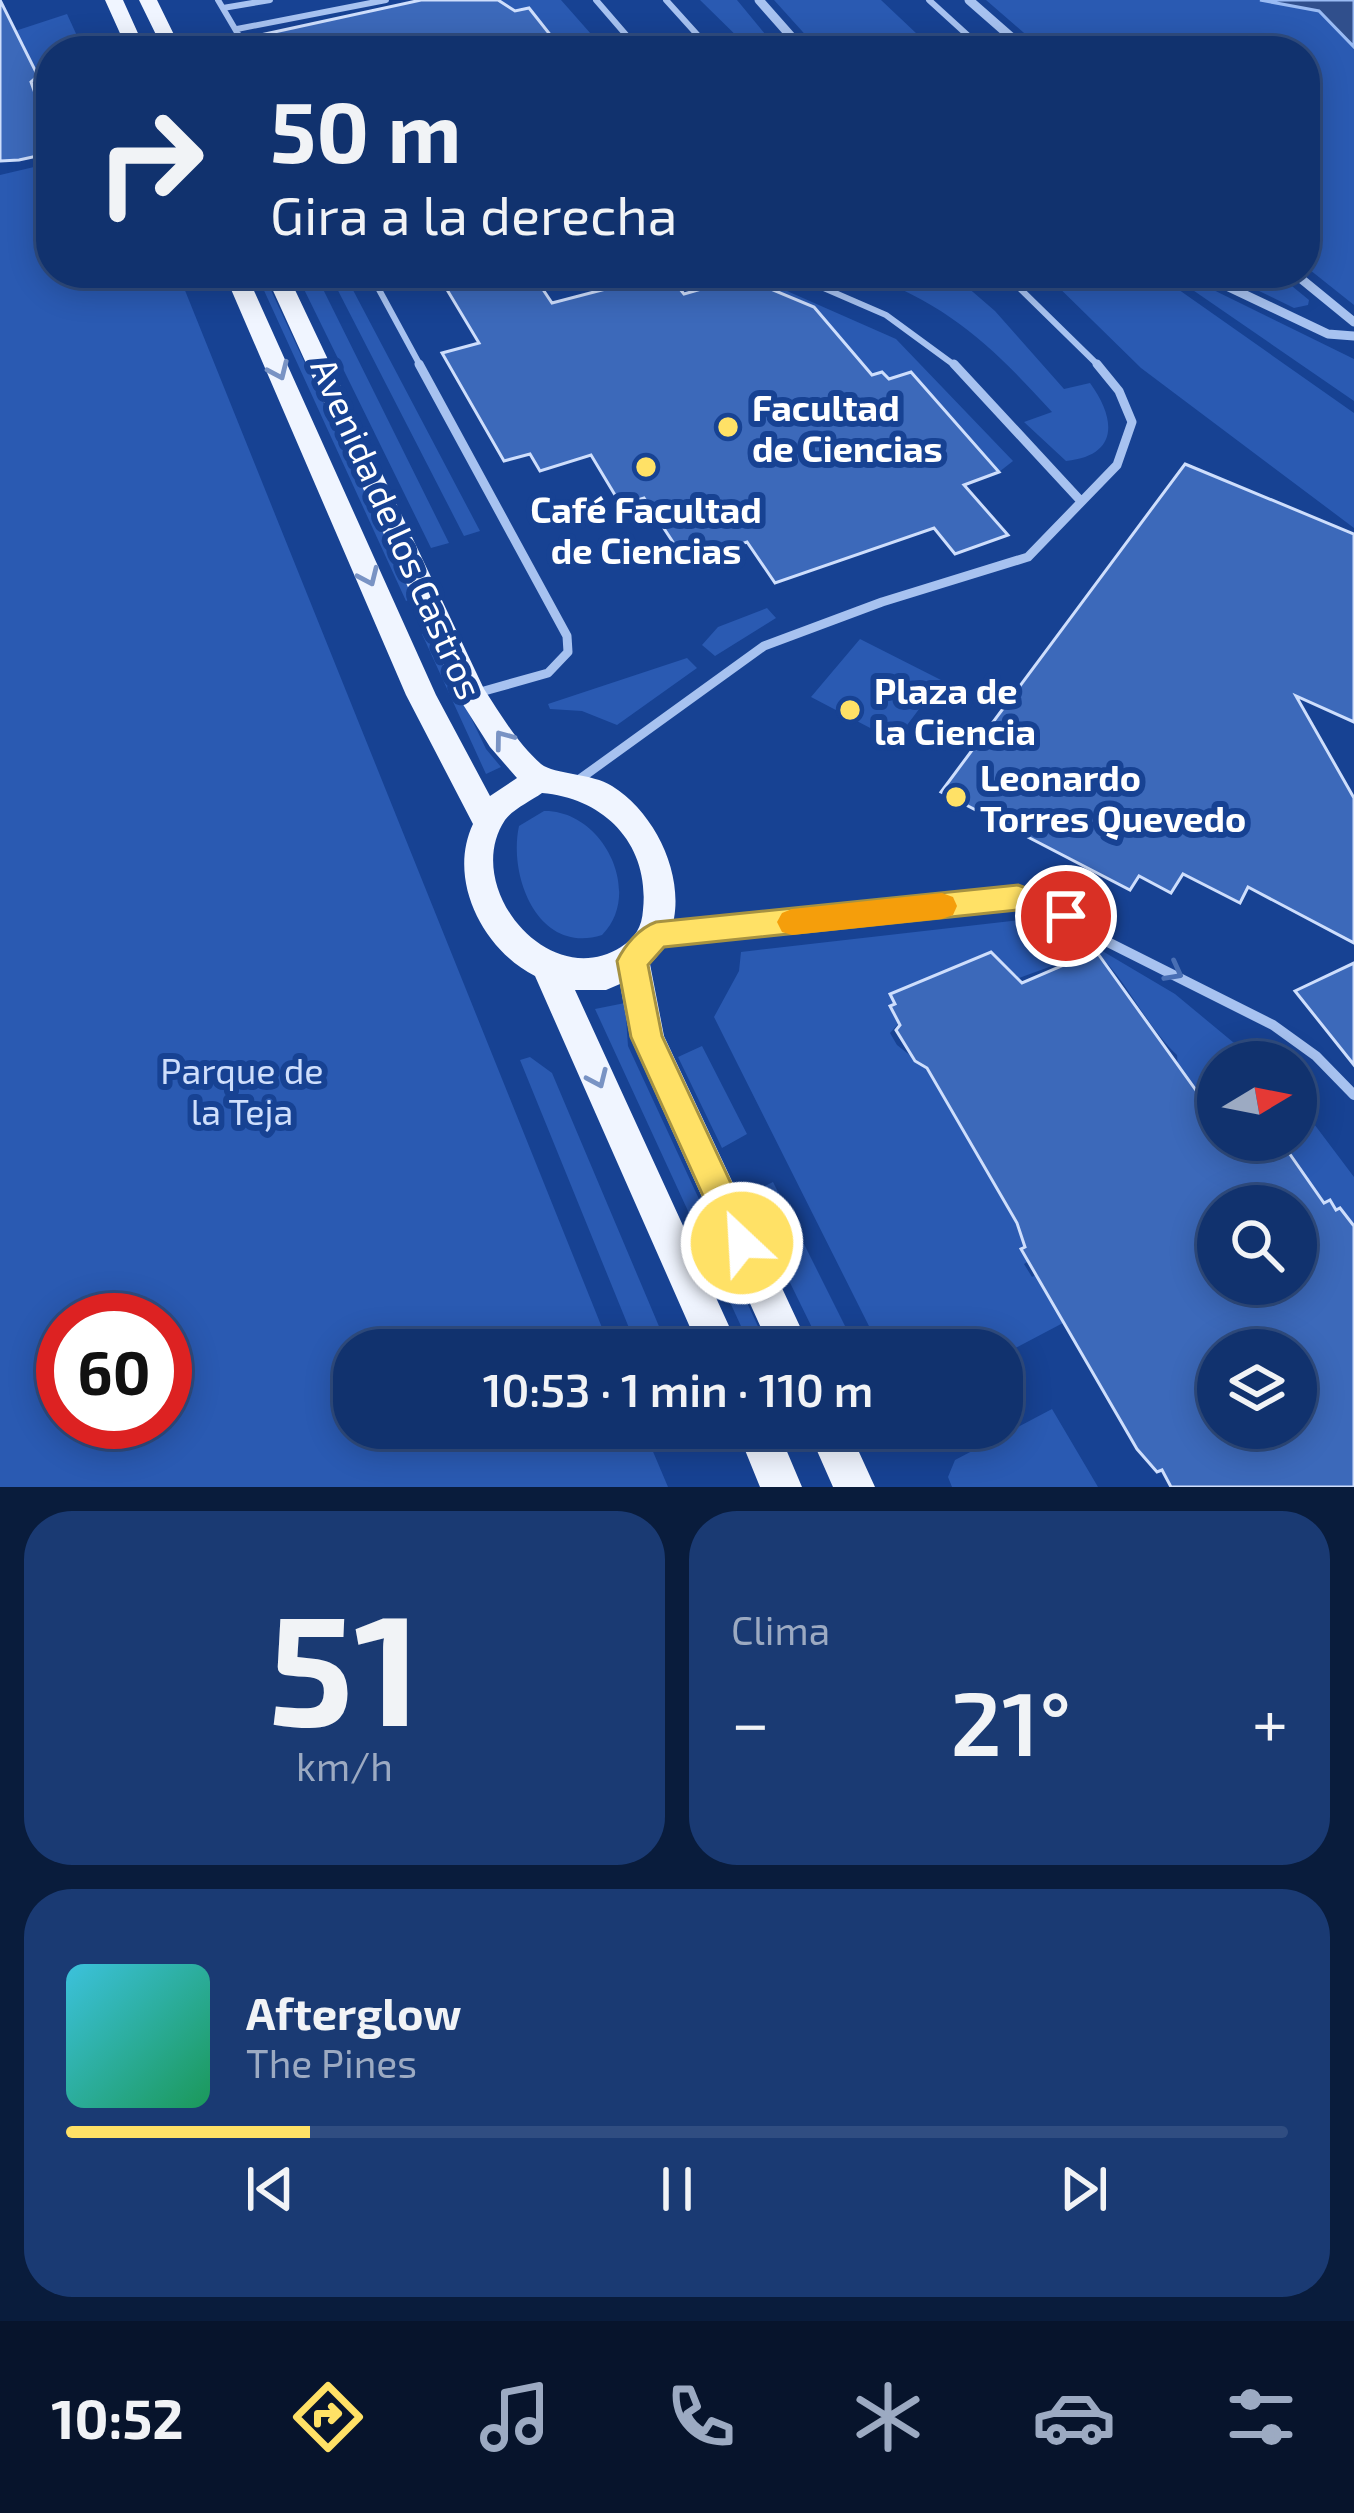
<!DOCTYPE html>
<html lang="es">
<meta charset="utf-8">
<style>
:root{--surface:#11326e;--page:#1a3a73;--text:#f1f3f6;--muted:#9caac2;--line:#304d81;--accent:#ffe166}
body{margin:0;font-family:"Exo 2",sans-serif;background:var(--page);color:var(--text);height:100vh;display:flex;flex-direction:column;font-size:45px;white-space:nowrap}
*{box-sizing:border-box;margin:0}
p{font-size:39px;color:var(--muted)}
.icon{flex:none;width:66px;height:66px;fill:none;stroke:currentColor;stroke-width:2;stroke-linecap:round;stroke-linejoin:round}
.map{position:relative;height:1487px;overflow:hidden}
.panel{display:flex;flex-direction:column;gap:24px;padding:24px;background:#091c3c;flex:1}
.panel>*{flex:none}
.guide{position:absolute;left:36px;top:36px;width:1284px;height:252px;border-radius:48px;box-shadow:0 6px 30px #0003,0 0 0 3px var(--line);background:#11326e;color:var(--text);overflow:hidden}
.needle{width:78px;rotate:80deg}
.tools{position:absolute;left:1197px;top:1041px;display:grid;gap:24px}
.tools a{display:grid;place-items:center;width:120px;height:120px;border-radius:50%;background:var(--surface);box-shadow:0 6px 30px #0003,0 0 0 3px var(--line);font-size:60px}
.speed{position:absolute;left:36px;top:1293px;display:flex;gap:24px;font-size:60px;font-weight:700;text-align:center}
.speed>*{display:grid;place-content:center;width:156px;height:156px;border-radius:50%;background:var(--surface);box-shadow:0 6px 30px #0003,0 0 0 3px var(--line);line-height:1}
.speed .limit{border:18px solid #d22;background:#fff;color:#111}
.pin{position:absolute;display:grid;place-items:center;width:102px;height:102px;color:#fff;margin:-51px;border:6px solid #fff;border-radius:50%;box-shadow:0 3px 12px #0007}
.me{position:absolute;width:132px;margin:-66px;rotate:335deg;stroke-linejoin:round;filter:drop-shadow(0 0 9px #0008)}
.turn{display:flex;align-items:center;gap:42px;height:252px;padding:0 36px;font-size:54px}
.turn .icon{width:156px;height:156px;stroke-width:2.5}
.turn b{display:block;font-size:84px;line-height:102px}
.big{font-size:90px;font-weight:600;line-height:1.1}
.panel .widget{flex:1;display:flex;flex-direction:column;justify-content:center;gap:18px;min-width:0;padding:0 42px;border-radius:48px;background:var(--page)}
.panel .dial{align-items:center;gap:0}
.dial b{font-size:156px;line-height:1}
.song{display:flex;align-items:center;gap:36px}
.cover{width:144px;height:144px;border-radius:18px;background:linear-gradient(135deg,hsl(190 70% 55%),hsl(150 70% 35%))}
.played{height:12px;border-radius:6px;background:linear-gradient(90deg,var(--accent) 20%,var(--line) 20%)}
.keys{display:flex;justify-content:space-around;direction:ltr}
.heat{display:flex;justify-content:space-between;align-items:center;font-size:66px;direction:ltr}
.panel .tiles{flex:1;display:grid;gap:24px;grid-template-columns:1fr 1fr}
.widget:last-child{grid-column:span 2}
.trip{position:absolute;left:333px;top:1329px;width:690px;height:120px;border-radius:48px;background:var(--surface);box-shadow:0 6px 30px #0003,0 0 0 3px var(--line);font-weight:600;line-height:120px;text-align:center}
.menu{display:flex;height:192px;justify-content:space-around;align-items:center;background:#07142c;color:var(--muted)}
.menu .icon{width:84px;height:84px}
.menu .on{color:var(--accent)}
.menu b{font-size:54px;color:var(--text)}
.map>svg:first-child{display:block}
.green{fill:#2a5ab2;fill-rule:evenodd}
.water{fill:#304f8c;stroke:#9abbf3;stroke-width:3}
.building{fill:#3c69ba;stroke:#cedefc;stroke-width:3;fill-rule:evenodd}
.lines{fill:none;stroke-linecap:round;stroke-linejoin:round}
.service-far2{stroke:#a7c2f0;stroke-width:6}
.service-far1{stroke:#a7c2f0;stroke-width:9}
.service{stroke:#a7c2f0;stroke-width:10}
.minor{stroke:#a7c2f0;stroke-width:9}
.primary{fill:#f0f5ff;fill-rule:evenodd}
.oneway{stroke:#7993c4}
.oneway2{stroke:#496fb4}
.route{fill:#ffe166;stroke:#a69242;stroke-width:3}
.slow{fill:#f59e0b}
.poi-dot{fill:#ffe166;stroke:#174293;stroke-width:4.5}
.labels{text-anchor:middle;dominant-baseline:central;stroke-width:12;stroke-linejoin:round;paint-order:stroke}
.poi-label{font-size:36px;font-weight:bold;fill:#fff;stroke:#174293;text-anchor:start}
.street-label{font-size:36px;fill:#fff;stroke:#174293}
.park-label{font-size:36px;fill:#cedefc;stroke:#174293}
</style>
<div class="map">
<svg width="1354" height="1487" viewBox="0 0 1354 1487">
<rect width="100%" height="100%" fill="#174293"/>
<path class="green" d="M498,0H561L606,51H545L537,40L551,36L529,8L515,11Z
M700,0H737L779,51H752Z
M774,0H881L935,51H820Z
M986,0H1354V305L1305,266V51H1045Z
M67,14L84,51H51V65L31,69L24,44L12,32Z
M51,163V273H178L611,1350H354V1428H643L668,1487H0V175ZM63,1320H165V1422H63Z
M256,273H263L414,598L406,601Z
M296,273H315L449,543L431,548Z
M329,273H344L480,531L464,536Z
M864,273H951L995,311L1064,389L1090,383C1117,420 1118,456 1066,461L1024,422L1052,412C989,343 952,308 864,273Z
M1044,273H1155L1354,413V528L1141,368Z
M1168,273H1179L1354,359V401Z
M1222,273H1276L1309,300L1308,305L1294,308Z
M755,277L896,339L1013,461L999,472L911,373L889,380L882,372L871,375L814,308L743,279Z
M767,608L776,618L715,656L702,645L718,627Z
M429,630L486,749L501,767L486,774L422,634Z
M860,639L941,680L895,741L811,697Z
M687,658L697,668L617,725L582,711L550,709L548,704Z
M544,811C603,810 644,893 602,935C538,955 508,876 519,826Z
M1020,920L1082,955L1019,978L991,951L892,993L899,1023L890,1033L897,1045L936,1076L1019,1222L1029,1261L1024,1264L1032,1277L1040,1273L1080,1314L1002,1355V1350H881L714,1017L739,971L741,952Z
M1091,949H1099L1175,994L1257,1062H1218V1115L1211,1118L1178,1068L1177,1055C1143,1023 1122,970 1091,949Z
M625,1003L628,1046L769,1350H752L595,1009Z
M702,1046L747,1134L722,1148L678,1057Z
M530,1057L552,1073L669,1350H638L520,1060Z
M1296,1100L1354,1177V1235L1341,1209L1336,1210L1330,1201L1324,1203L1282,1144L1296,1140Z
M773,1182L857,1350H823L747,1195Z
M1052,1409L1098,1487H952L948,1477L955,1460Z"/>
<path class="water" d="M1260,0H1354V47L1319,11Z"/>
<path class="building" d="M0,0L38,76L31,82L51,138V153L19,160L0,161Z
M421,0H498L515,11L529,8L552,37L537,40L545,51H258L256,36Z
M437,273H532L552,303L667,273L684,294L736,279L741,286L754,282L814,307L872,375L882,372L889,379L911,372L999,472L964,485L1008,535L955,554L934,528L775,583L747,542L686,562L644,498L621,505L591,455L540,471L530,454L504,461L442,353L479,343Z
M1185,464L1354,534V722L1296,696L1354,798V943L1248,887L1240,903L1183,874L1171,893L1139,876L1130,890L941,792Z
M1096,951L1218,1121V1140H1280L1324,1203L1330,1200L1336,1210L1340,1208L1354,1226V1487H1171L1162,1470L1157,1472L1137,1449L1021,1249L1025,1247L1017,1223L927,1068L915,1061L896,1030L900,1025L890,1006L895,1004L890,994L991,952L1022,983ZM1218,1206H1296V1284H1218ZM1218,1350H1296V1428H1218Z
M1354,963V1065L1295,991Z"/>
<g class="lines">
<path class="service-far2" d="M218,0L248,51
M596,0L640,51
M666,0L712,51
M929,0L985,51
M223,8L270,0
M237,29L386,0
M370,273L421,367
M789,273L886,315L957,367
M1004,273L1100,367"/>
<path class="service-far1" d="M419,364L567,636L568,652L548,673L477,693
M954,364L1079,499
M577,781L764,646L882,602L1028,557L1117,465L1132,422L1119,391L1097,364"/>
<path class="service" d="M662,935L1018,897L1273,1025L1316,1056L1354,1095"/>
<path class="minor" d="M759,0L804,51
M969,0L1027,51
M1199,273L1328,334L1354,336
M1294,273L1354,322"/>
<path class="primary" d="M105,0H123L146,51H128Z
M139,0H157L182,51H164Z
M224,273H246L436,695L490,796L517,778L490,747L457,695L265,273H287L484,689C501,715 518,744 541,764C555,775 592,773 612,786C667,820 702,914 650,964L664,1036L811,1350H771L630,1037L620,984L606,990H575L740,1350H700L535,976C482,949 447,879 473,824L406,695ZM542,793C604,798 650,844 643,910C642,927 635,938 621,947C548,993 461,886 505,820C513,809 531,801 542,793Z
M736,1428H777L802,1487H760Z
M807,1428H848L875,1487H833Z"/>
</g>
<defs><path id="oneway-chevron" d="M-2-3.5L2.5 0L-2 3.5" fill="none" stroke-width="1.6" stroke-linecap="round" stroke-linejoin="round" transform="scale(3)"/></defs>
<g class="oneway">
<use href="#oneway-chevron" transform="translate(279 371) rotate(66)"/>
<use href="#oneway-chevron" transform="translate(369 577) rotate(66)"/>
<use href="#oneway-chevron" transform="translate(503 739) rotate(-127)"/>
<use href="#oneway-chevron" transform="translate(598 1079) rotate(66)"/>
</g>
<use class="oneway2" href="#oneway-chevron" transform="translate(1174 972) rotate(28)"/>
<path class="route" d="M1018,885L1076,907L1081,916L1076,925L1066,929L1017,910L664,947L648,965L662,1036L759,1243L754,1255L742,1260L730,1255L631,1037L617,961C625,945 639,928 656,922Z"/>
<path class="slow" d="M942,893L953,897L957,906L953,915L942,919L792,935L782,932L777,922L782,913L792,909Z"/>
<g class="poi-dot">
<circle cx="728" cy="427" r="12"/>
<circle cx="646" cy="467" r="12"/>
<circle cx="850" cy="710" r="12"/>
<circle cx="956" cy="797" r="12"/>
</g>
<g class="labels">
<g class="poi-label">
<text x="752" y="406">Facultad<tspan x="752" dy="41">de Ciencias</tspan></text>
<text x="646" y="508" text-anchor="middle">Café Facultad<tspan x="646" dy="41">de Ciencias</tspan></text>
<text x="874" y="689">Plaza de<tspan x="874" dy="41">la Ciencia</tspan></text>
<text x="980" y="776">Leonardo<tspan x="980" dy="41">Torres Quevedo</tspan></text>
</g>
<g class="street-label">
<text transform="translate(398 528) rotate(66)">Avenida de los Castros</text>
</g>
<g class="park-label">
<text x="242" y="1069">Parque de<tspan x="242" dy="41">la Teja</tspan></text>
</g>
</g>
</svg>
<div class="tools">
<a><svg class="needle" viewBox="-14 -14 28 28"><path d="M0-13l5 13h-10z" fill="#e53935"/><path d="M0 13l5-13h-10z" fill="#9caac2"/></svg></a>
<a><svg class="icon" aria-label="search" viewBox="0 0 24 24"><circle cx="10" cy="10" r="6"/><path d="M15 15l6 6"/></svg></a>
<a><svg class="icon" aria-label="layers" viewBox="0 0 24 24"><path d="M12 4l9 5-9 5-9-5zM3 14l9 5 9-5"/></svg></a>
</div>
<div class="speed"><div class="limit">60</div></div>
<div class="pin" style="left:1066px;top:916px;background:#d93025"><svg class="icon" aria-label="arrive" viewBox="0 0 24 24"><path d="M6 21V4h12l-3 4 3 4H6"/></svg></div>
<svg class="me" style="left:742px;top:1243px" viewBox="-20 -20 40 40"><circle r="17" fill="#ffe166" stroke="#fff" stroke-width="3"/><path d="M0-11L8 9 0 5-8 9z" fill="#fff"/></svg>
<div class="trip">10:53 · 1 min · 110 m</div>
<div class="guide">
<div class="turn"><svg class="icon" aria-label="right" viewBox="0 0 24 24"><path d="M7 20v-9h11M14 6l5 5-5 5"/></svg><div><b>50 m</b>Gira a la derecha</div></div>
</div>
</div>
<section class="panel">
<div class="tiles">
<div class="widget dial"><b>51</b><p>km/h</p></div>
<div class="widget"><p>Clima</p>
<div class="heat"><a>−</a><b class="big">21°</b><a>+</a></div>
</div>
<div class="widget">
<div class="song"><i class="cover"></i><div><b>Afterglow</b><p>The Pines</p></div></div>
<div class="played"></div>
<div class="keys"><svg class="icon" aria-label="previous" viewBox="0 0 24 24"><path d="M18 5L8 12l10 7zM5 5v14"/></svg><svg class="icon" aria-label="pause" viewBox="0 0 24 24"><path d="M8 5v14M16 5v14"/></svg><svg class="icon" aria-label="next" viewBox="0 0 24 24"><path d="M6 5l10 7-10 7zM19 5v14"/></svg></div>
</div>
</div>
</section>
<nav class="menu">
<b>10:52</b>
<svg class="icon on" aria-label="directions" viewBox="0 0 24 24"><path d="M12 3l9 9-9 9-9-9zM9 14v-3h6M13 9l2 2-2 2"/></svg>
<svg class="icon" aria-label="music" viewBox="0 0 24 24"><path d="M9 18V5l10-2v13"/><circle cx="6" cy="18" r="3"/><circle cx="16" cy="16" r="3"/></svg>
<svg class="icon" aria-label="phone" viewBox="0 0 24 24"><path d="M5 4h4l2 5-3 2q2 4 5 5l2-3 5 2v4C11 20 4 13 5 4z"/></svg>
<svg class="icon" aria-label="climate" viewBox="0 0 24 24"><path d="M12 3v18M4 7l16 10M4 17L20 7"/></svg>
<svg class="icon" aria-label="car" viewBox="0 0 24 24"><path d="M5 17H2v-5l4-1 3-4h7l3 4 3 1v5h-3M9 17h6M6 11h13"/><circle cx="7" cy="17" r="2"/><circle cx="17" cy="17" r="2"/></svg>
<svg class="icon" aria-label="filters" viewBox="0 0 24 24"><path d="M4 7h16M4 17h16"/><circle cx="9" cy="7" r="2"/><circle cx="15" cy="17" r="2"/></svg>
</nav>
